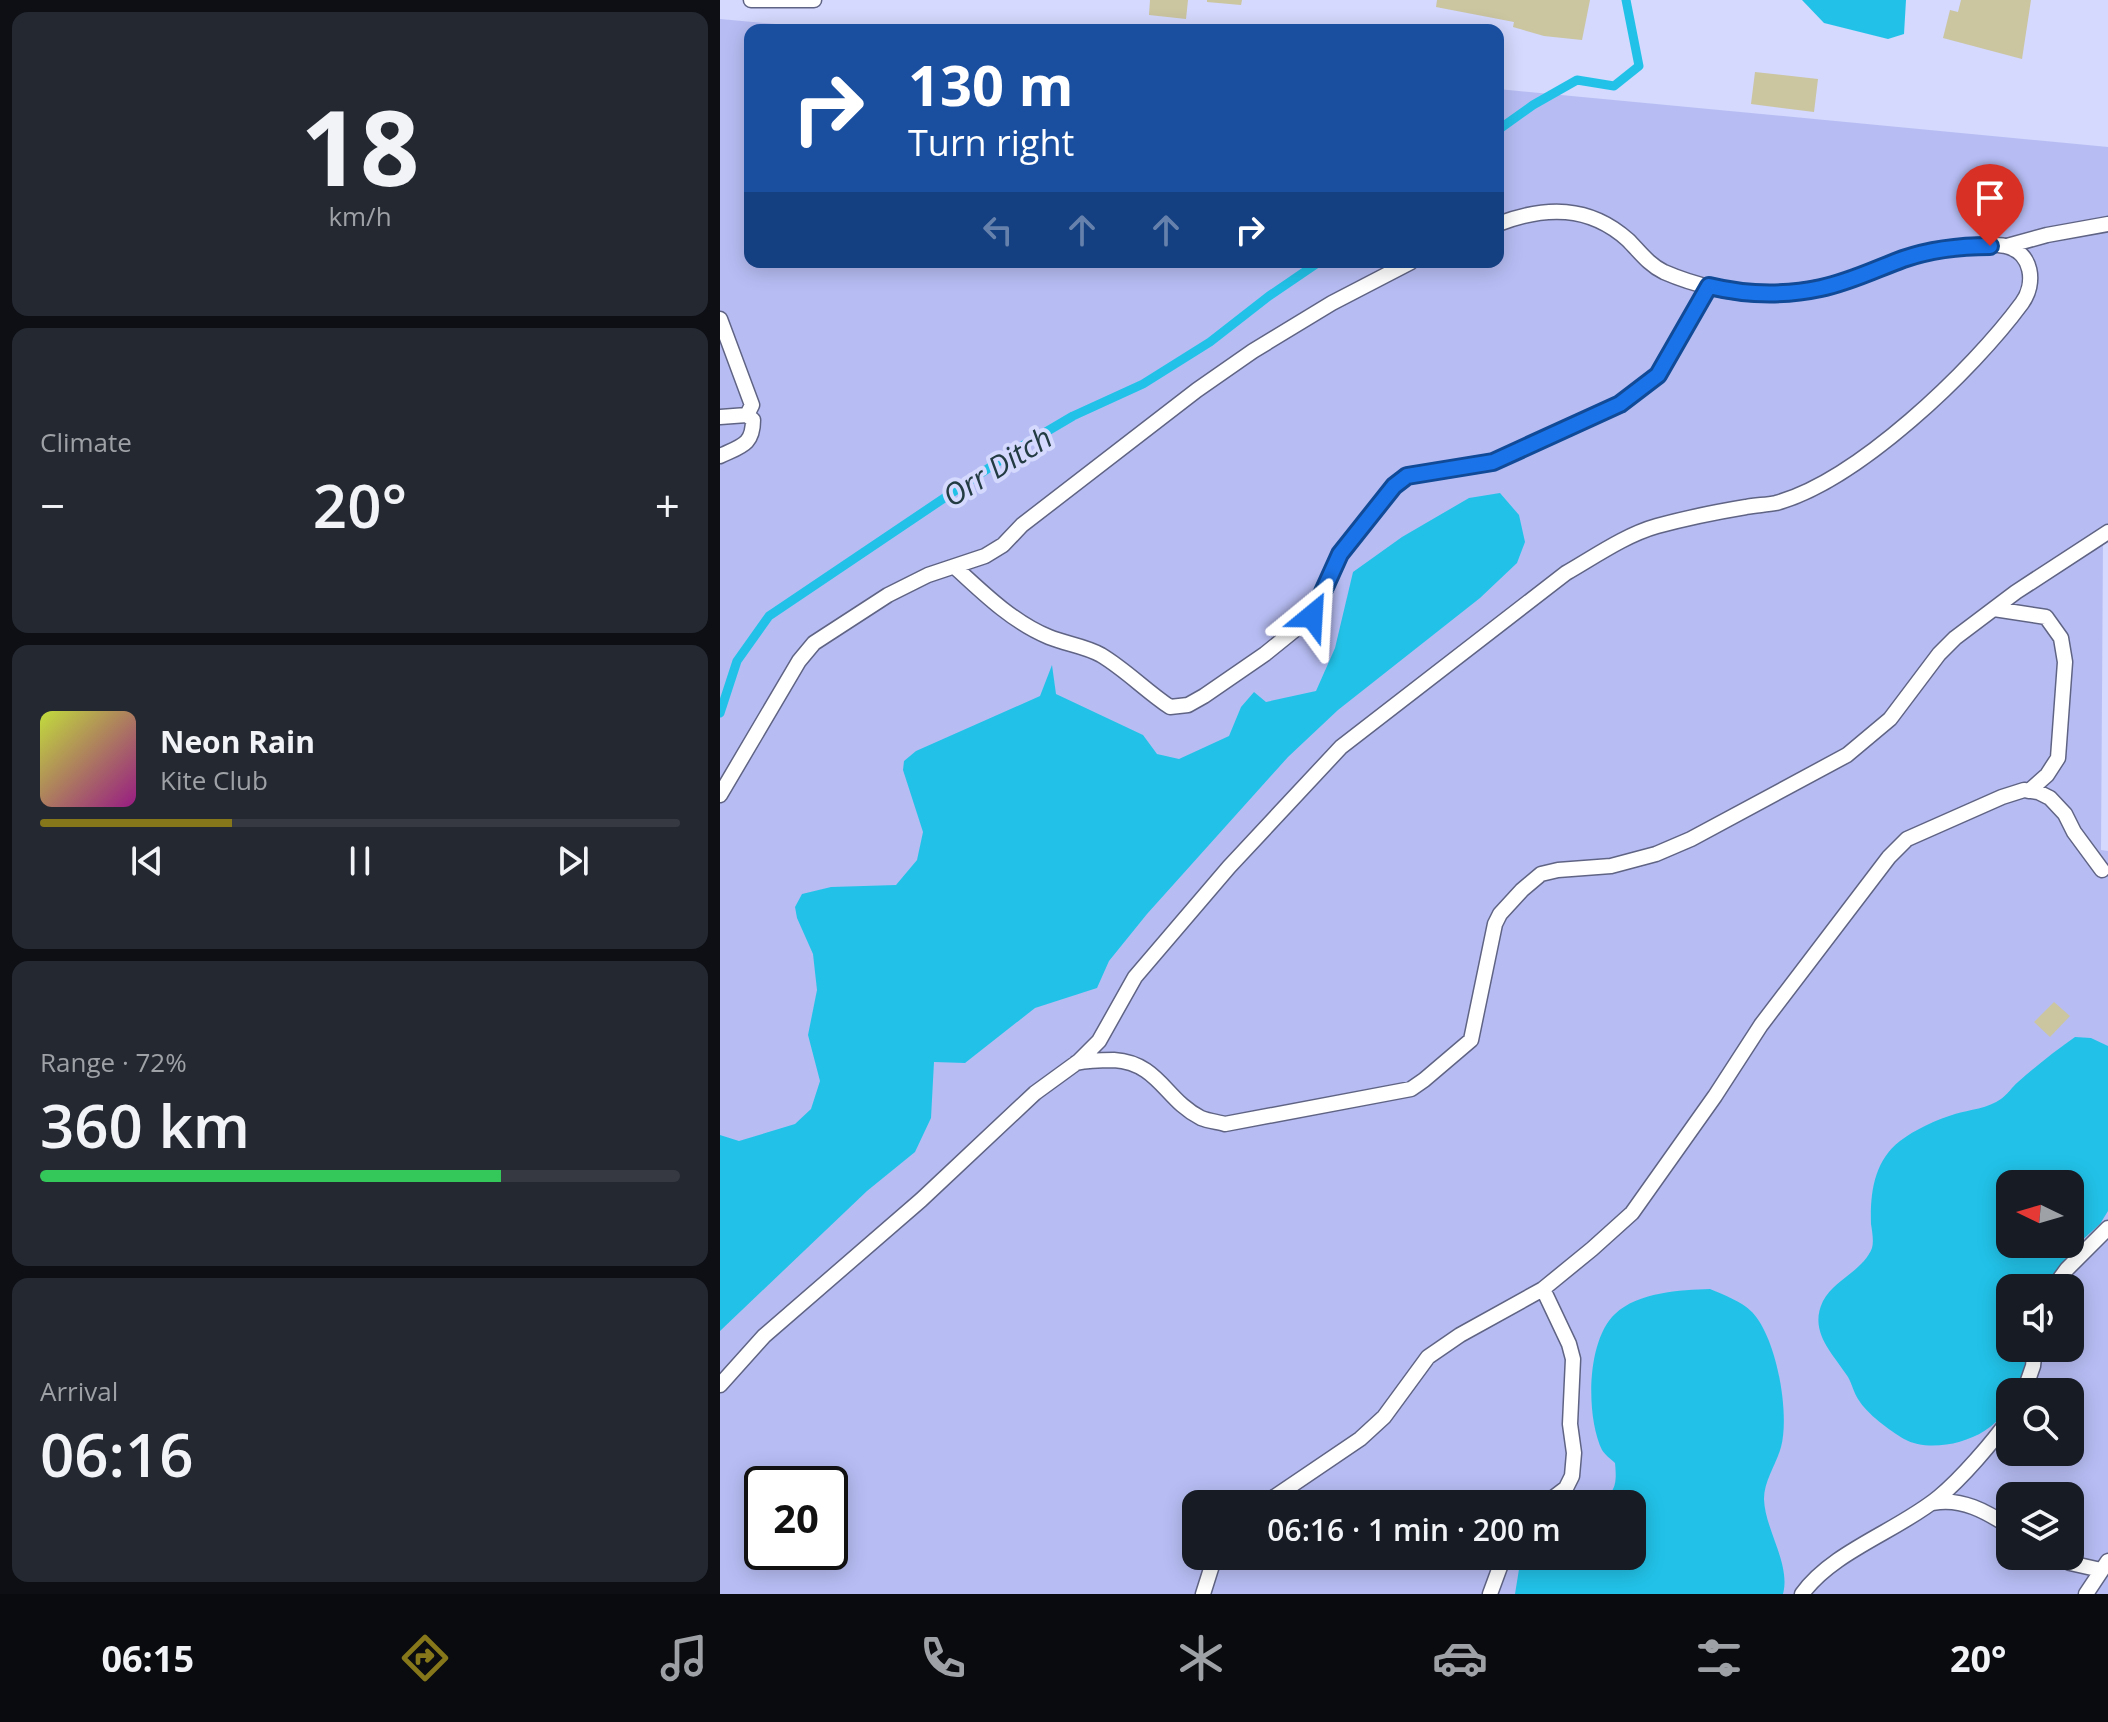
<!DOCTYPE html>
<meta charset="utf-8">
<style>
:root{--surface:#171b24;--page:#242831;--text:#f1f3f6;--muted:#9ea1a6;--line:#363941;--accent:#86771b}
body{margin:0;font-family:"Open Sans",sans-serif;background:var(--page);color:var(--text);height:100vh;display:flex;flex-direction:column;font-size:30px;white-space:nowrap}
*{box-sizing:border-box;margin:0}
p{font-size:26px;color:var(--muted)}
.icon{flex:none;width:44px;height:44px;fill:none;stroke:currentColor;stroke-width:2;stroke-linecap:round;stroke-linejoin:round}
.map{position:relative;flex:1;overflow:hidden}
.sheet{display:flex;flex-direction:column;gap:12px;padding:12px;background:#0d0f14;width:720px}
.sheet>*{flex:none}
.guide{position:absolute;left:24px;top:24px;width:760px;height:244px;border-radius:16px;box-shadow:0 4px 20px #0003;background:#1a4fa0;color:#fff;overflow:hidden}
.needle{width:52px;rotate:275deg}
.fabs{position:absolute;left:1276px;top:1170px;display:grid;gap:16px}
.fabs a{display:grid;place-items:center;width:88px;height:88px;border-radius:16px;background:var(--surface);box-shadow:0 4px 20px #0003;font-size:40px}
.speed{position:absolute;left:24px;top:1466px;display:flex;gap:16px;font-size:40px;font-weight:700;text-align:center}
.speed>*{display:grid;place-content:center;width:104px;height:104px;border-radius:50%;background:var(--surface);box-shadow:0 4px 20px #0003;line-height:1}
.speed .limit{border:4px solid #111;border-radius:12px;background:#fff;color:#111}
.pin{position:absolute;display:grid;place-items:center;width:68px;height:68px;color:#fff;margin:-82px -34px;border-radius:50% 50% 50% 0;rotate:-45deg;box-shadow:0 0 8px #0007}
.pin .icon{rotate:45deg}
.me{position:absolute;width:88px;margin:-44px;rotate:27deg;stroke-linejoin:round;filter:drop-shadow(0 0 6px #0008)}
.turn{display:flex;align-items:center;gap:28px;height:168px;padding:0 32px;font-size:36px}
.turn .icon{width:104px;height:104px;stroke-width:2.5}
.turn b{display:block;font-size:56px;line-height:68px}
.lanes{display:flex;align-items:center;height:76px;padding:0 32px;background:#0003;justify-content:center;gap:40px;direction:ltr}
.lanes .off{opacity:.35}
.big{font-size:60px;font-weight:600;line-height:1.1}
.sheet .card{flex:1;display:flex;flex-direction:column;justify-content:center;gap:12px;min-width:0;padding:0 28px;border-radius:16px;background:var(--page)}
.sheet .dial{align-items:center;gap:0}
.dial b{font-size:104px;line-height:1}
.song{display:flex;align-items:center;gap:24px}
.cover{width:96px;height:96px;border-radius:12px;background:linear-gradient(135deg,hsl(70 70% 55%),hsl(310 70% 35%))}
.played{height:8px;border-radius:4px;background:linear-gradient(90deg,var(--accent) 30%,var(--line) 30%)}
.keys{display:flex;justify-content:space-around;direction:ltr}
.heat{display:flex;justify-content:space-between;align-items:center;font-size:44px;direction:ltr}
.charge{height:12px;border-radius:6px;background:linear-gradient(90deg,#34c759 72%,var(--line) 0)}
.trip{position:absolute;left:462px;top:1490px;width:464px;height:80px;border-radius:16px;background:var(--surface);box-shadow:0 4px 20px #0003;font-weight:600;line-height:80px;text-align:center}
.tabs{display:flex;height:128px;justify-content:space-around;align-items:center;background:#090b0e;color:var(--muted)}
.tabs .icon{width:56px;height:56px}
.tabs .on{color:var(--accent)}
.tabs b{font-size:36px;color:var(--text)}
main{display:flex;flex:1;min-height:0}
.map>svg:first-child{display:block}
.green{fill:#b7bdf3;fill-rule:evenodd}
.water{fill:#22c2e8;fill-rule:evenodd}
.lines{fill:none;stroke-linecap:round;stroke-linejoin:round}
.stream{stroke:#22c2e8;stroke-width:9}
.building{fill:#cbc5a0}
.service-casing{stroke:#606484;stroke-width:17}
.service{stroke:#fff;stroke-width:14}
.route-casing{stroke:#114b97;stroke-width:20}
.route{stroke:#1a73e8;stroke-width:14}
.labels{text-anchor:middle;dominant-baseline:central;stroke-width:8;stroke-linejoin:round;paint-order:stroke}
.water-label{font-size:30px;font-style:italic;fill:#233b42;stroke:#d4d9fd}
</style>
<main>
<section class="sheet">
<div class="card dial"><b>18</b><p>km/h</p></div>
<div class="card"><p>Climate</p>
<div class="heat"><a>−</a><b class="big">20°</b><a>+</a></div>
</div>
<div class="card">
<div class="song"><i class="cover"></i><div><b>Neon Rain</b><p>Kite Club</p></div></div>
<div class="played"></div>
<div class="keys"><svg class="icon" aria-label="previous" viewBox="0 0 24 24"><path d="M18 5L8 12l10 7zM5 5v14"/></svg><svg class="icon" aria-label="pause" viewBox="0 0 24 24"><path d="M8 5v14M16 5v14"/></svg><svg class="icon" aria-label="next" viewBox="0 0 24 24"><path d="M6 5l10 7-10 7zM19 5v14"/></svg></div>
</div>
<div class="card"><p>Range · 72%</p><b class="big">360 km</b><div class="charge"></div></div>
<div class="card"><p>Arrival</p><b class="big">06:16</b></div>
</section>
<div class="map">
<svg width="1388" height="1594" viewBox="0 0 1388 1594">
<rect width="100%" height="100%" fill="#d4d9fd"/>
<path class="green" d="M0,19L123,30H30V262H778V89L1388,147V539L1383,542L1381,850L1388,851V1594H0ZM1290,1184H1350V1244H1290ZM1290,1288H1350V1348H1290ZM1290,1392H1350V1452H1290ZM42,1484H110V1552H42ZM1290,1496H1350V1556H1290ZM476,1504H912V1556H476Z"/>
<path class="water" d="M1082,0H1186L1184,34L1168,39L1104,23Z
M780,493L799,515L805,542L797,563L760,598L618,710L568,757L427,914L389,961L377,988L315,1008L245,1063L214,1062L211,1118L195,1152L147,1191L0,1331V1135L19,1141L75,1124L91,1109L100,1081L88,1035L97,990L93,954L77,918L75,907L82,894L111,887L176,885L197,860L203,832L183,770L184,761L196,751L320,696L332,665L336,694L423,735L437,754L459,759L509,736L521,707L534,692L546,702L596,691L615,648L633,572L682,537L749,498Z
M1355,1037L1371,1038L1388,1046V1211L1380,1224L1360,1242L1324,1288H1290V1348H1311L1299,1392H1290C1290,1434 1218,1458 1184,1439C1169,1430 1147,1414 1138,1399C1134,1393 1132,1384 1128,1377C1113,1353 1088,1332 1103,1301C1115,1279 1143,1271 1152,1248C1154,1241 1152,1231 1151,1224C1150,1193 1154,1161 1180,1141C1194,1130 1218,1119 1235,1114C1249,1110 1269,1108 1281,1099C1287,1095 1292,1087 1298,1082C1316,1066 1335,1051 1355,1037ZM1290,1184H1350V1244H1290Z
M990,1289C1004,1295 1021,1301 1032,1312C1057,1338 1070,1414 1061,1447C1056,1465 1044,1481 1044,1499C1045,1530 1071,1564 1063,1594H795L800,1563L807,1556H912V1504H877C896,1493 897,1484 895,1463C891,1459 885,1455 882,1450C866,1417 866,1341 895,1314C918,1292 960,1290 990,1289Z"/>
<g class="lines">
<path class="stream" d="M778,130L813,105L857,80L894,86L919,66L906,0
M0,713L17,661L49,616L297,449L353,416L423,384L490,342L549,296L599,262"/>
</g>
<path class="building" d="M430,0H468L466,19L429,15Z
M487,0H522L521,5L487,2Z
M717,0H870L862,40L824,36L793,27L794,22L716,7Z
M1241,0H1311L1302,59L1223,38L1230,10L1238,12Z
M1035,72L1098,79L1094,112L1031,104Z
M1334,1002L1350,1016L1330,1037L1314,1022Z"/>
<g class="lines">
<g class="service-casing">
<path id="service" d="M31,0H94
M1287,246L1327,235L1388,224
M0,319L32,405L27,415
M0,417L27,415L33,420C33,445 21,446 0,456
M235,567C263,593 294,623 329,637C346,644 365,646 381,655C406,670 426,691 450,707L468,705L484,696L545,654L592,616L620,554L674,486L687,476L773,462L900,404L925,386L938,375L989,286
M1274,609L1326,617L1341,638L1345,662L1338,758L1327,775L1309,791
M0,795L79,661L94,643L168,595L208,575L265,556L283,545L302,525L477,390L533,351L612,303L691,262
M356,1063C369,1060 381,1060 394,1060C439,1063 445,1100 481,1118C488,1121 498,1122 505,1124L691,1089L704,1080L751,1040L775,924L780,914L802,890L821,874L838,870L891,866L936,854L971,839L1127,755L1170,719L1219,654L1235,638L1296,592L1388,532
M1333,1288L1347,1269L1388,1228
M823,1289L872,1249L912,1213L995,1096L1041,1025L1169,857L1187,839L1282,797L1304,790L1318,792L1330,798L1345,814L1354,832L1382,870
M0,1385L44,1336L201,1200L315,1093L359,1061L379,1041L415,977L509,867L621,747L846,573C874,557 905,535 937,526C966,518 996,512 1026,507C1036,505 1046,505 1056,503C1137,481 1252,371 1302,303C1316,284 1313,252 1285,246C1265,241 1204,252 1184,259C1168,264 1154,272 1139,277C1108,287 1076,293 1044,294C1011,294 974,285 944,272C929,265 919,251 908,240C869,205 825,206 778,224
M1304,1392L1313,1366L1315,1348
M1213,1503C1241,1497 1267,1512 1290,1527
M544,1504L640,1439L664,1417L708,1357L740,1335L823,1289L849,1344L853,1359L850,1424L854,1453L852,1476L846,1488L825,1504
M1337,1556L1350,1563L1381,1570
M483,1594L495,1556
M770,1594L784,1556
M1082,1594C1113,1551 1178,1531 1219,1497C1241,1479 1273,1442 1290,1418
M1366,1594L1388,1561"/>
</g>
<use href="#service" class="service"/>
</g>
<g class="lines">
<g class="route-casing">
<path id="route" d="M592,616L620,554L674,486L687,476L773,462L900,404L938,375L989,286C1026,295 1064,296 1101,288C1130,282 1156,269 1183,259C1209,250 1242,246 1270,246"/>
</g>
<use href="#route" class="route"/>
</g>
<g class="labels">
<g class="water-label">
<text transform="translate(277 466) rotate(-32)">Orr Ditch</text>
</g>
</g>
</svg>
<div class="fabs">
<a><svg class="needle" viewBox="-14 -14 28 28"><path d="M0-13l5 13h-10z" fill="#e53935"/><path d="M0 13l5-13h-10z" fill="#9ea1a6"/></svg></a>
<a><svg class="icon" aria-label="sound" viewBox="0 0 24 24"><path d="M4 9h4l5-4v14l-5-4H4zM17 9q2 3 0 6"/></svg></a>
<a><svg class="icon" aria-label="search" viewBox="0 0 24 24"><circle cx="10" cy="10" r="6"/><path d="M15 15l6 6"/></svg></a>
<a><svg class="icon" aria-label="layers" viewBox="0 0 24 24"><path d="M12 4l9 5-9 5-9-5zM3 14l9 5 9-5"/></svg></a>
</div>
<div class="speed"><div class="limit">20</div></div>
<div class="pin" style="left:1270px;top:246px;background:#d93025"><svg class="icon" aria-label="arrive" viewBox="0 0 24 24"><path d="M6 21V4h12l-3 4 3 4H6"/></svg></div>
<svg class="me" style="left:592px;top:616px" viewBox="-20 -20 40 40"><path d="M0-17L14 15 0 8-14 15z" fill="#1a73e8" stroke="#fff" stroke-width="4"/></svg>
<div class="trip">06:16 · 1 min · 200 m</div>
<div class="guide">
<div class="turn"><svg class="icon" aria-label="right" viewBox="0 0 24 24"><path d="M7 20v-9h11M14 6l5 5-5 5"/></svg><div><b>130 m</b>Turn right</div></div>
<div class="lanes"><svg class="icon off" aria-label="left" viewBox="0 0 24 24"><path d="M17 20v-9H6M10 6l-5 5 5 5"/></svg><svg class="icon off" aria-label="ahead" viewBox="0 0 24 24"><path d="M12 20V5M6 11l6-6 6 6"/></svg><svg class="icon off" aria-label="ahead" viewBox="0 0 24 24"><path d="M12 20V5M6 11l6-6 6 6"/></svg><svg class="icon" aria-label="right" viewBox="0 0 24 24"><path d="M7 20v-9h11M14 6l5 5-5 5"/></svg></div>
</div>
</div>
</main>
<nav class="tabs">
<b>06:15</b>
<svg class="icon on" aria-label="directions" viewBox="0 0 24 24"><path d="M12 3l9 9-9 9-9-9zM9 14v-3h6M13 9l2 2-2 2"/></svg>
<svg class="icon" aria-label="music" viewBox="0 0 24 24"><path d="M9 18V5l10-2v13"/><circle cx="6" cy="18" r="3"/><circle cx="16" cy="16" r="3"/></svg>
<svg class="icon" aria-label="phone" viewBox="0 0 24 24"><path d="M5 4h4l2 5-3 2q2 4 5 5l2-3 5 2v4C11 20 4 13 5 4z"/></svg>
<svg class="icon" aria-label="climate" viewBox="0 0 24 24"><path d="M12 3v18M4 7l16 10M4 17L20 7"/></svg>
<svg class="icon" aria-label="car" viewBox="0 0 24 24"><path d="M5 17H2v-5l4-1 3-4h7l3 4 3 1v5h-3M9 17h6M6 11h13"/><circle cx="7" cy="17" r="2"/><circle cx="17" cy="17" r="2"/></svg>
<svg class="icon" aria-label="filters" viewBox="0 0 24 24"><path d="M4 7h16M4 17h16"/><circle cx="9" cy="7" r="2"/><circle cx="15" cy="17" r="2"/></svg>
<b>20°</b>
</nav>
